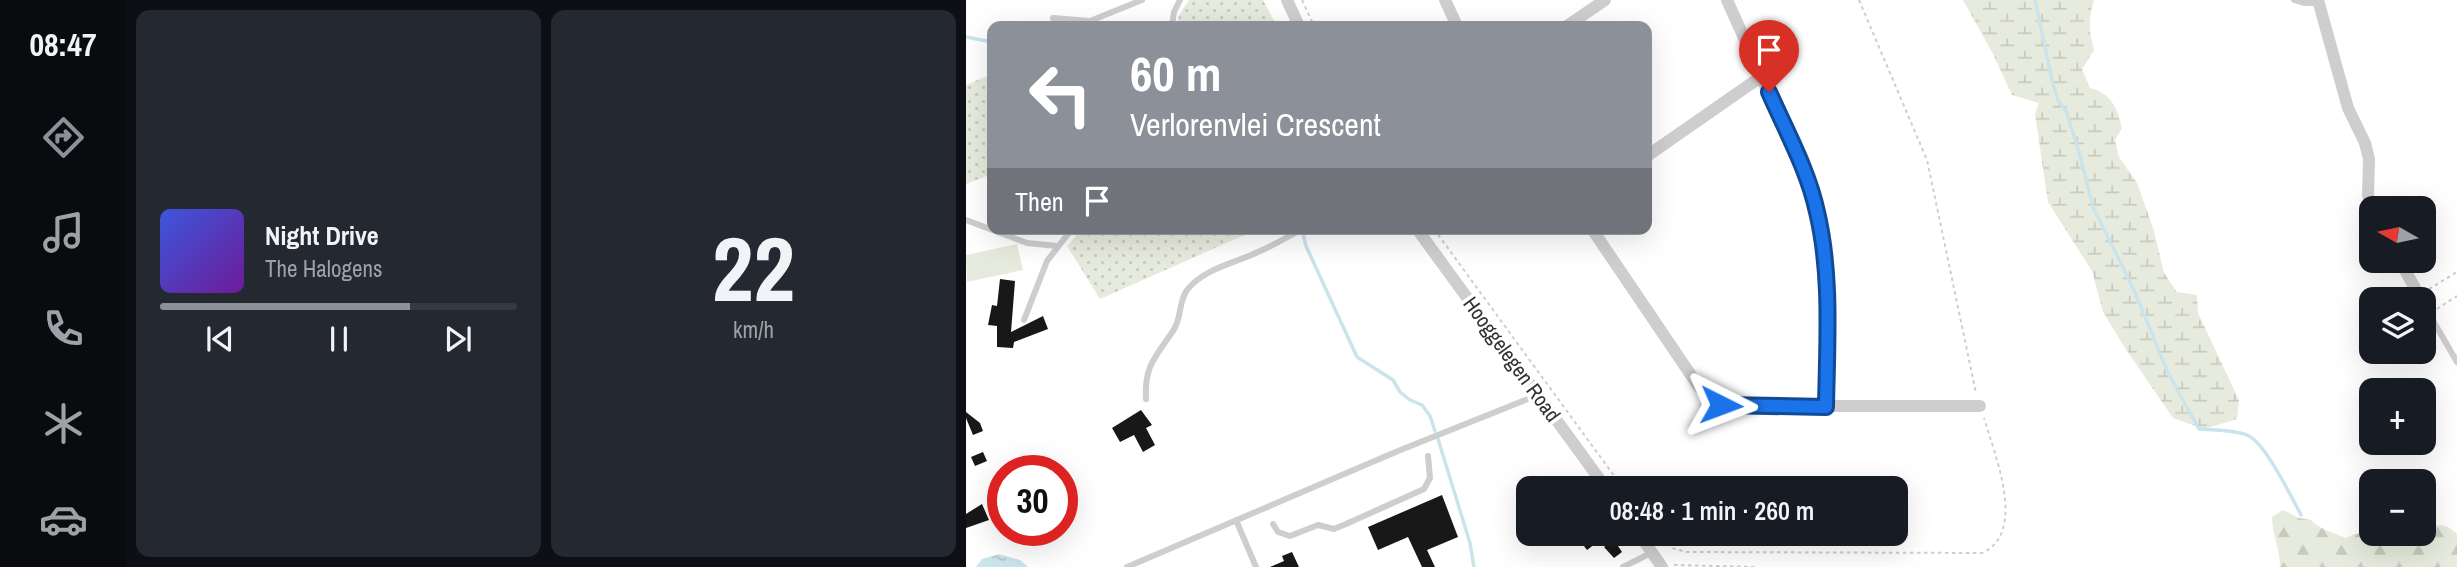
<!DOCTYPE html>
<meta charset="utf-8">
<style>
:root{--surface:#171b24;--page:#242831;--text:#f1f3f6;--muted:#9ea1a6;--line:#363941;--accent:#8c9099}
body{margin:0;font-family:"Archivo Narrow",sans-serif;background:var(--page);color:var(--text);height:100vh;display:flex;flex-direction:column;font-size:26px;white-space:nowrap}
*{box-sizing:border-box;margin:0}
p{font-size:23px;color:var(--muted)}
.icon{flex:none;width:38px;height:38px;fill:none;stroke:currentColor;stroke-width:2;stroke-linecap:round;stroke-linejoin:round}
.map{position:relative;flex:1;overflow:hidden}
.side{display:flex;flex-direction:column;gap:10px;padding:10px;background:#0d0f14;width:840px}
.side>*{flex:none}
.top-card{position:absolute;left:21px;top:21px;width:665px;height:214px;border-radius:14px;box-shadow:0 7px 28px #0002;background:#8c9099;color:#fff;overflow:hidden}
.needle{width:46px;rotate:279deg}
.controls{position:absolute;left:1393px;top:196px;display:grid;gap:14px}
.controls a{display:grid;place-items:center;width:77px;height:77px;border-radius:14px;background:var(--surface);box-shadow:0 7px 28px #0002;font-size:35px}
.speed{position:absolute;left:21px;top:455px;display:flex;gap:14px;font-size:35px;font-weight:700;text-align:center}
.speed>*{display:grid;place-content:center;width:91px;height:91px;border-radius:50%;background:var(--surface);box-shadow:0 7px 28px #0002;line-height:1}
.speed .limit{border:10px solid #d22;background:#fff;color:#111}
.pin{position:absolute;display:grid;place-items:center;width:60px;height:60px;color:#fff;margin:-72px -30px;border-radius:50% 50% 50% 0;rotate:-45deg;box-shadow:0 0 7px #0007}
.pin .icon{rotate:45deg}
.me{position:absolute;width:77px;margin:-38px;rotate:93deg;stroke-linejoin:round;filter:drop-shadow(0 0 5px #0008)}
.turn{display:flex;align-items:center;gap:24px;height:147px;padding:0 28px;font-size:32px}
.turn .icon{width:91px;height:91px;stroke-width:2.5}
.turn b{display:block;font-size:49px;line-height:60px}
.then{display:flex;align-items:center;height:66px;padding:0 28px;background:#0003;gap:14px;font-size:26px}
.side .card{flex:1;display:flex;flex-direction:column;justify-content:center;gap:10px;min-width:0;padding:0 24px;border-radius:14px;background:var(--page)}
.side .dial{align-items:center;gap:0}
.dial b{font-size:91px;line-height:1}
.song{display:flex;align-items:center;gap:21px}
.cover{width:84px;height:84px;border-radius:10px;background:linear-gradient(135deg,hsl(230 70% 55%),hsl(280 70% 35%))}
.played{height:7px;border-radius:4px;background:linear-gradient(90deg,var(--accent) 70%,var(--line) 70%)}
.keys{display:flex;justify-content:space-around;direction:ltr}
.side .tiles{flex:1;display:grid;gap:10px;grid-template-columns:repeat(2,1fr)}
.trip{position:absolute;left:550px;top:476px;width:392px;height:70px;border-radius:14px;background:var(--surface);box-shadow:0 7px 28px #0002;font-weight:600;line-height:70px;text-align:center}
main{display:flex;flex:1;min-height:0}
.tab-bar{display:flex;flex-direction:column;width:126px;justify-content:space-around;align-items:center;background:#090b0e;color:var(--muted)}
.tab-bar .icon{width:49px;height:49px}
.tab-bar .on{color:var(--accent)}
.tab-bar b{font-size:32px;color:var(--text)}
.map>svg:first-child{display:block}
.grass{fill:url(#grass-dots)}
.forest{fill:url(#forest-firs)}
.wetland{fill:url(#wetland-marsh)}
.park{fill:#e7ebdd}
.water{fill:url(#water-ripples)}
.lines{fill:none;stroke-linecap:round;stroke-linejoin:round}
.stream{stroke:#cae4eb;stroke-width:3.5}
.building{fill:#181818}
.path{stroke:#cecece;stroke-width:2;stroke-dasharray:3.5 3.5;stroke-linecap:butt}
.lane{stroke:#cecece;stroke-width:6}
.street{stroke:#cecece;stroke-width:12}
.route-casing{stroke:#114b97;stroke-width:18}
.route{stroke:#1a73e8;stroke-width:12}
.labels{text-anchor:middle;dominant-baseline:central;stroke-width:7;stroke-linejoin:round;paint-order:stroke}
.street-label{font-size:21px;fill:#313131;stroke:#fff}
</style>
<main>
<nav class="tab-bar">
<b>08:47</b>
<svg class="icon on" aria-label="directions" viewBox="0 0 24 24"><path d="M12 3l9 9-9 9-9-9zM9 14v-3h6M13 9l2 2-2 2"/></svg>
<svg class="icon" aria-label="music" viewBox="0 0 24 24"><path d="M9 18V5l10-2v13"/><circle cx="6" cy="18" r="3"/><circle cx="16" cy="16" r="3"/></svg>
<svg class="icon" aria-label="phone" viewBox="0 0 24 24"><path d="M5 4h4l2 5-3 2q2 4 5 5l2-3 5 2v4C11 20 4 13 5 4z"/></svg>
<svg class="icon" aria-label="climate" viewBox="0 0 24 24"><path d="M12 3v18M4 7l16 10M4 17L20 7"/></svg>
<svg class="icon" aria-label="car" viewBox="0 0 24 24"><path d="M5 17H2v-5l4-1 3-4h7l3 4 3 1v5h-3M9 17h6M6 11h13"/><circle cx="7" cy="17" r="2"/><circle cx="17" cy="17" r="2"/></svg>
</nav>
<section class="side">
<div class="tiles">
<div class="card">
<div class="song"><i class="cover"></i><div><b>Night Drive</b><p>The Halogens</p></div></div>
<div class="played"></div>
<div class="keys"><svg class="icon" aria-label="previous" viewBox="0 0 24 24"><path d="M18 5L8 12l10 7zM5 5v14"/></svg><svg class="icon" aria-label="pause" viewBox="0 0 24 24"><path d="M8 5v14M16 5v14"/></svg><svg class="icon" aria-label="next" viewBox="0 0 24 24"><path d="M6 5l10 7-10 7zM19 5v14"/></svg></div>
</div>
<div class="card dial"><b>22</b><p>km/h</p></div>
</div>
</section>
<div class="map">
<svg width="1491" height="567" viewBox="0 0 1491 567">
<defs>
<pattern id="grass-dots" width="8" height="8" patternUnits="userSpaceOnUse" patternTransform="scale(1.75)"><rect width="8" height="8" fill="#e7ebdd"/><path d="M2 2h.1M6 6h.1" fill="none" stroke="#c7cabe" stroke-width="1.8" stroke-linecap="round"/></pattern>
<pattern id="forest-firs" width="22" height="20" patternUnits="userSpaceOnUse" patternTransform="scale(1.75)"><rect width="22" height="20" fill="#e7ebdd"/><path d="M5 1l3.5 6h-7zM16 11l3.5 6h-7z" fill="#c7cabe"/></pattern>
<pattern id="wetland-marsh" width="20" height="14" patternUnits="userSpaceOnUse" patternTransform="scale(1.75)"><rect width="20" height="14" fill="#e7ebdd"/><path d="M1 5h8M5 5V1M11 12h8M15 12V8" fill="none" stroke="#c7cabe"/></pattern>
<pattern id="water-ripples" width="26" height="14" patternUnits="userSpaceOnUse" patternTransform="scale(1.75)"><rect width="26" height="14" fill="#cae4eb"/><path d="M2 4q2-2 4 0t4 0M15 11q2-2 4 0t4 0" fill="none" stroke="#aec4ca"/></pattern>
</defs>
<rect width="100%" height="100%" fill="#fff"/>
<path class="grass" d="M223,0H297L311,26H211L213,15Z
M26,74V174L0,184V85Z
M116,229H292L134,299L101,246Z"/>
<path class="forest" d="M1317,510L1333,518L1345,520C1353,529 1368,533 1380,538C1391,532 1395,532 1405,540L1422,534H1458V524C1474,529 1475,519 1491,534V567H1314C1314,549 1306,534 1306,517Z"/>
<path class="wetland" d="M997,0H1128C1122,18 1123,32 1128,50L1116,69L1124,88C1145,92 1152,110 1156,128L1149,140L1153,157L1171,183L1188,231L1198,273L1211,292L1231,295L1232,313L1273,400L1271,419L1238,429L1207,418L1159,348L1137,312L1126,271L1082,202L1069,114L1073,103L1046,95L1027,54Z"/>
<path class="park" d="M51,244L57,270L1,282L0,255Z"/>
<path class="water" d="M33,554L54,560L62,567H10L16,559Z"/>
<g class="lines">
<path class="stream" d="M1069,0L1087,84L1092,100L1100,111L1113,152L1127,207L1168,290L1202,373L1233,429C1245,430 1273,430 1283,436C1300,445 1325,496 1335,515
M0,37L26,42
M337,233L340,246L391,357L427,380L434,392L444,400L456,405L464,416L469,431
M472,439L504,543L508,567"/>
</g>
<path class="building" d="M34,279L49,281L45,332L77,316L82,329L48,342L47,348L31,347V326L22,325L26,305L31,306Z
M175,410L186,425L180,428L189,445L177,452L168,435L154,442L146,428Z
M0,412L14,423L17,431L7,435L0,418Z
M17,452L21,461L9,466L5,457Z
M476,495L492,537L461,550L469,567H456L442,537L412,550L402,527Z
M16,504L23,520L0,528V514Z
M609,534H642L621,550Z
M648,540L656,552L648,558L638,547Z
M326,552L333,567H304L318,561L316,556Z"/>
<g class="lines">
<path class="path" d="M336,0L348,26
M893,0L961,160L1010,393
M468,229L657,488
M1463,289L1491,272
M1471,309L1491,296
M691,534L706,548L720,552L1016,553C1062,533 1028,453 1018,418
M708,565L791,567"/>
<path class="lane" d="M1328,0L1338,3H1352
M87,18L124,21L176,0
M206,26L208,12L214,0
M0,220L61,243L91,246
M1458,305L1491,362
M58,320L81,261L106,229
M180,399C178,366 190,356 207,331C216,318 212,303 221,290C237,269 269,263 292,252C307,246 321,237 336,229
M270,520L290,567
M307,524L312,532L324,536L352,525L368,529L380,524L458,489L464,478L462,456
M161,567L432,451L572,395
M657,567L687,552"/>
<path class="street" d="M321,0L333,26
M479,0L491,26
M761,0L841,178L851,210L860,272V407
M1352,0L1382,108L1399,143L1403,159L1402,195L1405,208
M601,26L639,0
M681,156L796,76
M451,229L640,488
M626,229L733,387L749,403L769,406H1014
M1434,261L1455,299
M673,534L696,567"/>
</g>
<g class="lines">
<g class="route-casing">
<path id="route" d="M755,405L860,407C861,343 866,275 851,212C842,170 820,131 803,92"/>
</g>
<use href="#route" class="route"/>
</g>
<g class="labels">
<g class="street-label">
<text transform="translate(546 359) rotate(54)">Hooggelegen Road</text>
</g>
</g>
</svg>
<div class="controls">
<a><svg class="needle" viewBox="-14 -14 28 28"><path d="M0-13l5 13h-10z" fill="#e53935"/><path d="M0 13l5-13h-10z" fill="#9ea1a6"/></svg></a>
<a><svg class="icon" aria-label="layers" viewBox="0 0 24 24"><path d="M12 4l9 5-9 5-9-5zM3 14l9 5 9-5"/></svg></a>
<a>+</a>
<a>−</a>
</div>
<div class="speed"><div class="limit">30</div></div>
<div class="pin" style="left:803px;top:92px;background:#d93025"><svg class="icon" aria-label="arrive" viewBox="0 0 24 24"><path d="M6 21V4h12l-3 4 3 4H6"/></svg></div>
<svg class="me" style="left:755px;top:405px" viewBox="-20 -20 40 40"><path d="M0-17L14 15 0 8-14 15z" fill="#1a73e8" stroke="#fff" stroke-width="4"/></svg>
<div class="trip">08:48 · 1 min · 260 m</div>
<div class="top-card">
<div class="turn"><svg class="icon" aria-label="left" viewBox="0 0 24 24"><path d="M17 20v-9H6M10 6l-5 5 5 5"/></svg><div><b>60 m</b>Verlorenvlei Crescent</div></div>
<div class="then">Then<svg class="icon" aria-label="arrive" viewBox="0 0 24 24"><path d="M6 21V4h12l-3 4 3 4H6"/></svg></div>
</div>
</div>
</main>
